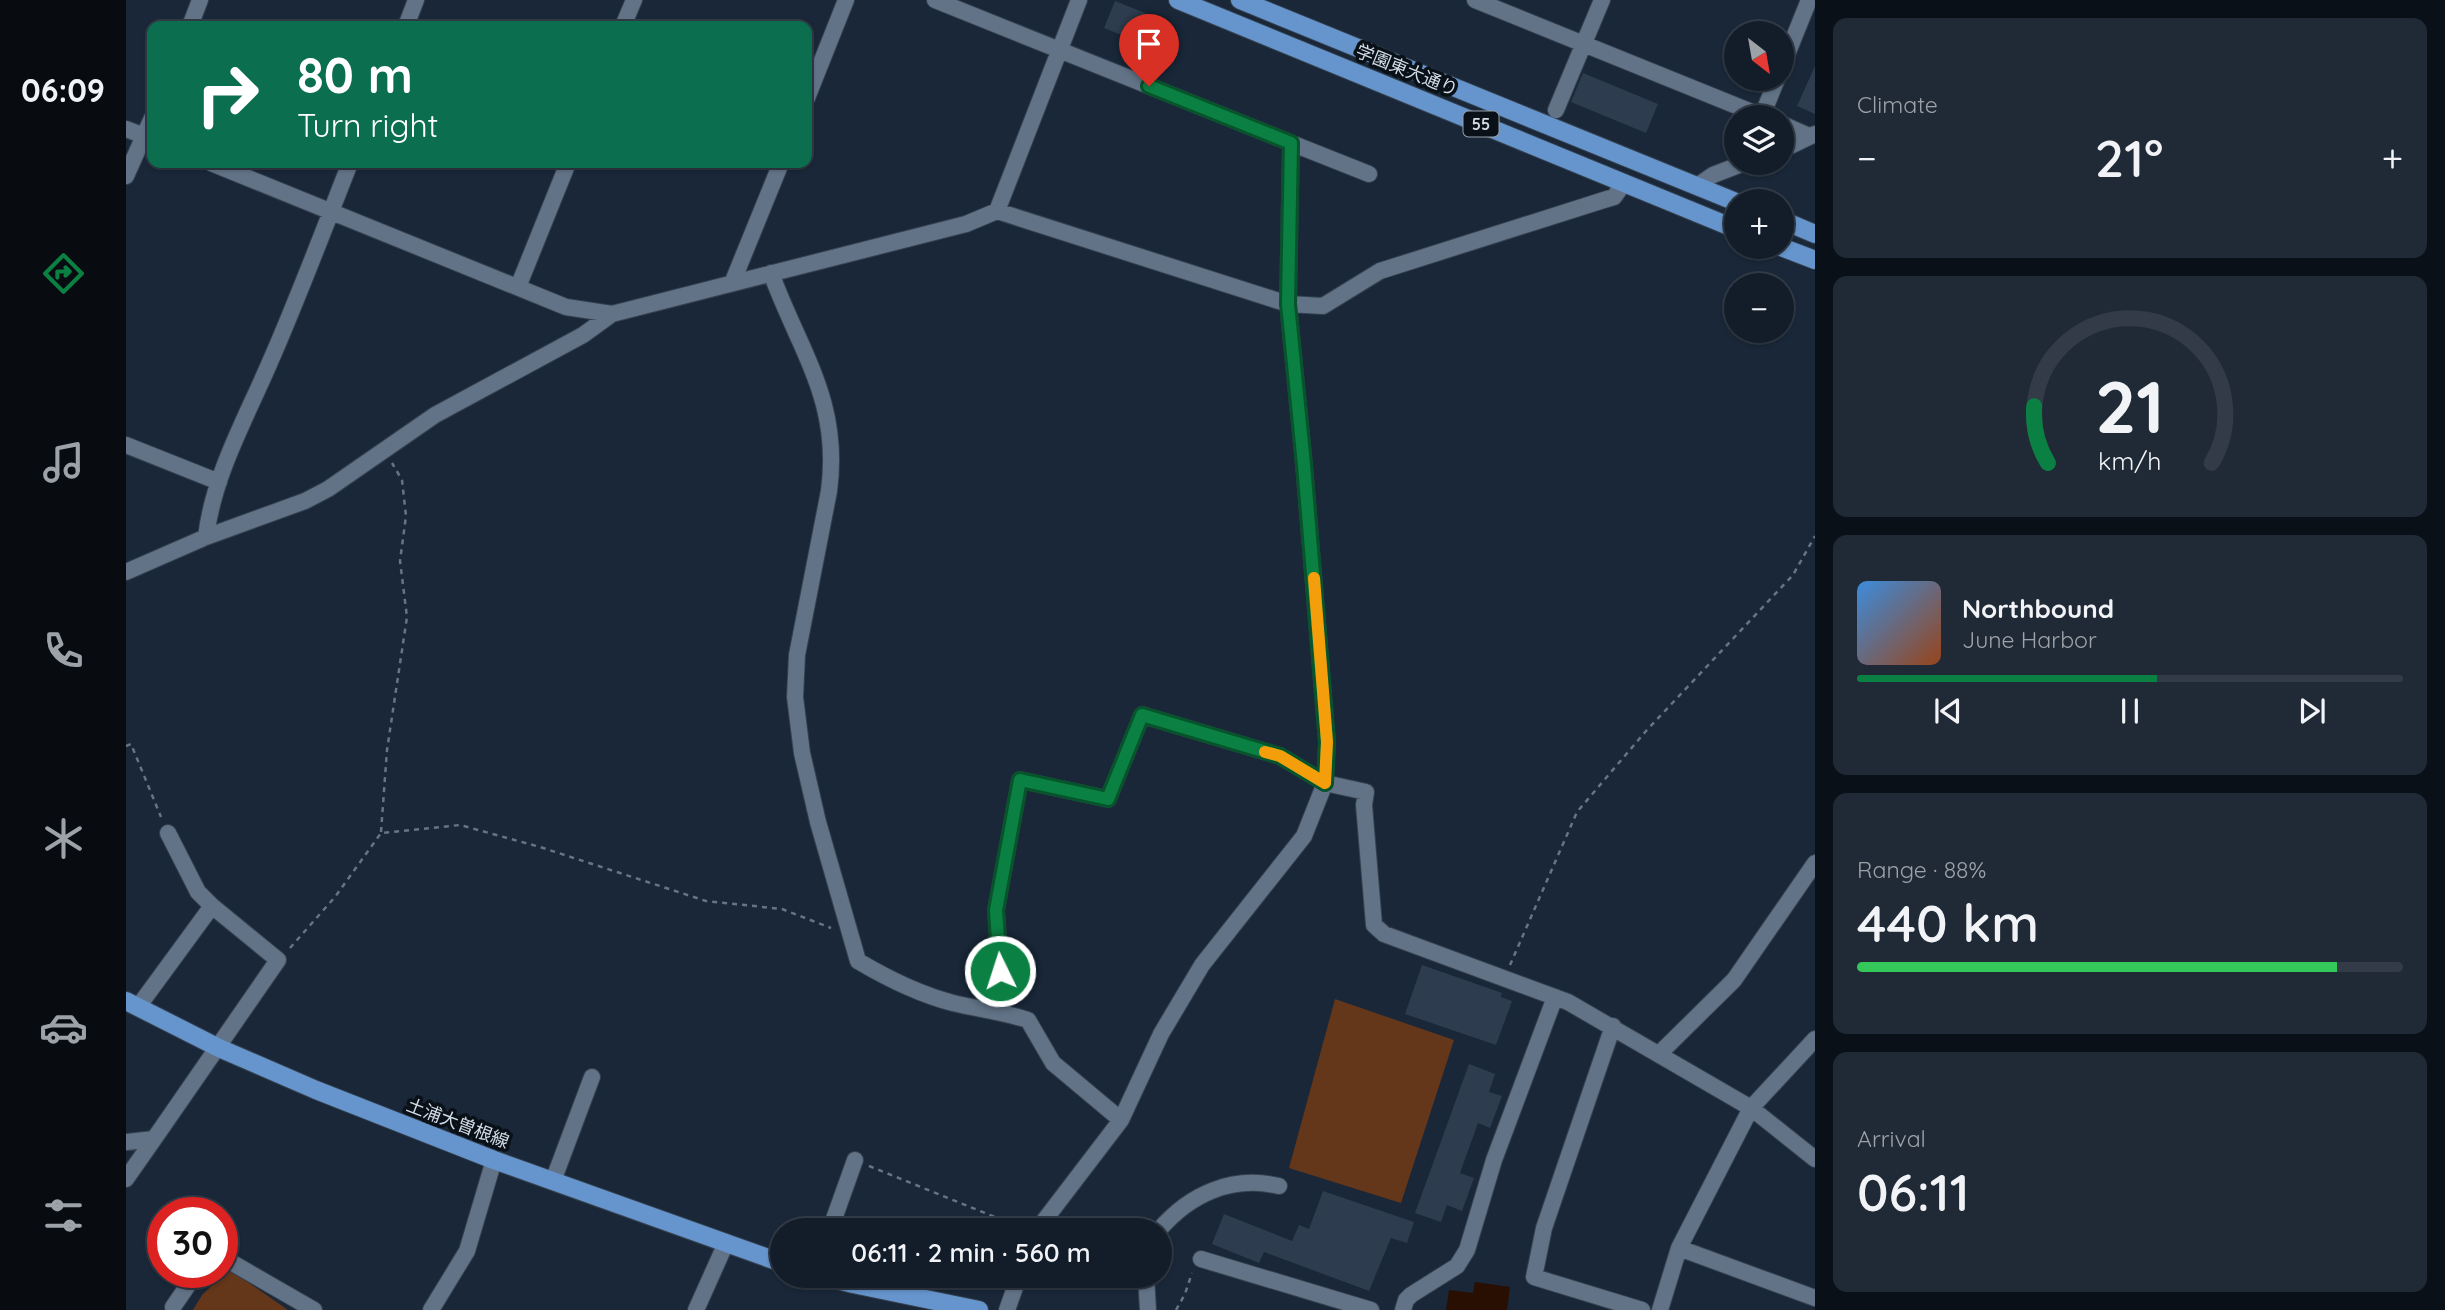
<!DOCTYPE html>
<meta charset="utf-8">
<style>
:root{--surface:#131d2a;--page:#202a36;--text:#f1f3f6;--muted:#9da2a8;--line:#323b47;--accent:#0b8043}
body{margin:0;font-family:Quicksand,"Noto Sans JP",sans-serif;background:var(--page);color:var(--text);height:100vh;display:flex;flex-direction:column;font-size:26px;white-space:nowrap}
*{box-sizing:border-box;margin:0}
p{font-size:23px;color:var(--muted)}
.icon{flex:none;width:38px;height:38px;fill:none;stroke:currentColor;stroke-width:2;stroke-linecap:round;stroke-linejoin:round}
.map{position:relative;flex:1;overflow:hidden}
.sheet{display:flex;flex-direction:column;gap:18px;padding:18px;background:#0a1017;width:630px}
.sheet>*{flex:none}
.guide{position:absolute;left:21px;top:21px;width:665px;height:147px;border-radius:14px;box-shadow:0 2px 5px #0004,0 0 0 2px var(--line);background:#0b6e4f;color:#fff;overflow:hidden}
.needle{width:46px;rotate:149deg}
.tools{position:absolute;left:1598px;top:21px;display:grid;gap:14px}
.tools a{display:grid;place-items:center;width:70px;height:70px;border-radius:50%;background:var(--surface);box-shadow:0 2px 5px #0004,0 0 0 2px var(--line);font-size:35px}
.speed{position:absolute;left:21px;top:1197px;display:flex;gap:14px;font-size:35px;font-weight:700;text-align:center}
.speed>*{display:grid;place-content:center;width:91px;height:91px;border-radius:50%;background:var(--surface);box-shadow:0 2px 5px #0004,0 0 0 2px var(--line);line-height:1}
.speed .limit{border:10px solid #d22;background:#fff;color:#111}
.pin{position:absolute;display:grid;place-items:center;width:60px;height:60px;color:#fff;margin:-72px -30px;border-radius:50% 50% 50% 0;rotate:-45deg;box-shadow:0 0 7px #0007}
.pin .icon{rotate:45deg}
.me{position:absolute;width:77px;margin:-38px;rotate:356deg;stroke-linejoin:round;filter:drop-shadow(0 0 5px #0008)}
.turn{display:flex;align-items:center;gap:24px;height:147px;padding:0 35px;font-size:32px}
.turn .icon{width:91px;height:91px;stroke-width:2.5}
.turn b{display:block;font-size:49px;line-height:60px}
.big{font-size:52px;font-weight:600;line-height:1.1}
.sheet .widget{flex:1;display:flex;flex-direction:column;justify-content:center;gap:10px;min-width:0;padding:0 24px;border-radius:14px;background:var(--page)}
.sheet .dial{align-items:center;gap:0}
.dial svg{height:182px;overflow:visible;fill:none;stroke:var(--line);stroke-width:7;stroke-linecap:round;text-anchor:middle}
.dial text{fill:var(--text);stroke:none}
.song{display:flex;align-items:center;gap:21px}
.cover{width:84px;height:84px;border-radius:10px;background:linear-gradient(135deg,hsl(210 70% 55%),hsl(20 70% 35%))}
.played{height:7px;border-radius:4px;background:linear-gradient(90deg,var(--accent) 55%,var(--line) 55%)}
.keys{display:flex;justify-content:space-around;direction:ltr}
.heat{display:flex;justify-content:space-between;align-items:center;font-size:38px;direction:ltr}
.charge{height:10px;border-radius:5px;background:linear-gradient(90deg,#34c759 88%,var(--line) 0)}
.trip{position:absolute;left:644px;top:1218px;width:402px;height:70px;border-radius:35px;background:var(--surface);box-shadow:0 2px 5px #0004,0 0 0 2px var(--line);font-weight:600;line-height:70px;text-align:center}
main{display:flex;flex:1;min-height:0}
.tabs{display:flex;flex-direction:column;width:126px;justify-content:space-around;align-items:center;background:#080c11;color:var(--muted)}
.tabs .icon{width:49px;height:49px}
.tabs .active{color:var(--accent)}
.tabs b{font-size:32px;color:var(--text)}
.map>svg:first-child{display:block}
.green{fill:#64361a}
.water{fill:#290f01}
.building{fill:#2d3d4f}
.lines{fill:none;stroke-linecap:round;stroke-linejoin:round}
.minor-casing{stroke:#35414f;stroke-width:18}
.major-casing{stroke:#35414f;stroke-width:20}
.path{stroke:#687482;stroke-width:2.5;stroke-dasharray:5 5;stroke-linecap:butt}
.minor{stroke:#627387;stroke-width:16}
.major{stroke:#6595cc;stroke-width:18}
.route-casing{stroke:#07532c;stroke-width:18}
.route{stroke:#0b8043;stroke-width:12}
.slow{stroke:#f59e0b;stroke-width:12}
.labels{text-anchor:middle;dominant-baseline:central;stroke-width:7;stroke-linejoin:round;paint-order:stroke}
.shield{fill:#091017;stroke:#969fa9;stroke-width:2}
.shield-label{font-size:16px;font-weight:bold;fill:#d2dce7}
.street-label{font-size:18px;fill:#d2dce7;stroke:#091017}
</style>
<main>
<nav class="tabs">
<b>06:09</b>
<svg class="icon active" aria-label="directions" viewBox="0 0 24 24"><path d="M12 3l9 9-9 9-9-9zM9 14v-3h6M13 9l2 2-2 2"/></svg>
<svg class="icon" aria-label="music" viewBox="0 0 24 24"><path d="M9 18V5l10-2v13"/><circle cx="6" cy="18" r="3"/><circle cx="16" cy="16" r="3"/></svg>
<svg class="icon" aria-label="phone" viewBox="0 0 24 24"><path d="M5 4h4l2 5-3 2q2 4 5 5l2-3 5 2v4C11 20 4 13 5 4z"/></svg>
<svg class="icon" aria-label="climate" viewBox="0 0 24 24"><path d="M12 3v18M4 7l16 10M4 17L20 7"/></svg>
<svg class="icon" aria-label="car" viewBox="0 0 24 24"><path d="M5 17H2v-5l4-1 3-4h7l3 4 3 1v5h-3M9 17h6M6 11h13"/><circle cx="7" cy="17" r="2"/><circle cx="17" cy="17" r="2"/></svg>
<svg class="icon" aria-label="filters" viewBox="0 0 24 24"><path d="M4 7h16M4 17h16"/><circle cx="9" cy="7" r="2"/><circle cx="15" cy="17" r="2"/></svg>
</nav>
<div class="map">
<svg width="1689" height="1310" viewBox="0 0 1689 1310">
<rect width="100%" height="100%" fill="#192738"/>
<path class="green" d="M1209,999L1328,1040L1275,1203L1163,1168Z
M103,1269L162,1310H67L76,1295Z"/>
<path class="water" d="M1349,1282L1384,1287L1381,1310H1320L1323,1290L1347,1293Z"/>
<path class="building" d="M989,1L1039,21L1028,48L978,28Z
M1689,66V114L1671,106Z
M1457,73L1532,104L1520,133L1445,102Z
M1296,965L1376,993L1375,997L1386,1001L1370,1045L1279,1014Z
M1343,1064L1369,1074L1363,1092L1376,1096L1364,1128L1352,1123L1334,1173L1348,1178L1336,1211L1321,1205L1315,1222L1289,1213Z
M1197,1191L1288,1222L1281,1243L1265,1238L1243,1291L1138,1252L1133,1263L1086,1244L1098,1214L1166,1241L1173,1225L1183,1229Z"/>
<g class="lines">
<g class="minor-casing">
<path id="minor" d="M809,0L1165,143L1162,304L1178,465L1201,742L1199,783L1178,836L1076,965L1035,1034L995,1120L911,1230
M1349,0L1638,117
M64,26L74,0
M280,26L290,0
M497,26L508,0
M1656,67L1683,0
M681,98L720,0
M1430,110L1476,0
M1636,116L1651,79
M1656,124L1683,136
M0,129L26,139
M1165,143L1243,174
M1656,150L1689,134
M85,163L440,307L486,314L840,224L871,211L1162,304L1197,306L1254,271L1481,199L1488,197L1498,183
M0,176L26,118
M1571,186L1587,175L1618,163
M871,211L953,0
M645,273C674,352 715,401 703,491L671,655L669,697L676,753L692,822L732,961C759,977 796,995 827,1003C852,1009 877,1012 902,1020L927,1063L995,1120
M607,281L655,163
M392,287L442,163
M0,445L93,482
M80,537C87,476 120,418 144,362C173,296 198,229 224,163
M0,572L80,537L179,501L202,489L309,415L457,335L486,314
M42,833L72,892L86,906
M870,1010L874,971L870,910L894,780L982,799L1016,715L1154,756L1199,783L1240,792L1238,805L1248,925L1258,934L1442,1002L1625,1108L1689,1159
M1487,1026L1418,1228L1408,1277L1516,1310
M1533,1054L1608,980L1689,863
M0,1142L28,1139L152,960L86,906L12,1007
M0,1179L28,1139
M427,1181L466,1077
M704,1230L729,1160
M1033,1230C1064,1194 1106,1175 1153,1186
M1553,1248L1689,1298
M96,1257L188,1310
M1075,1259L1245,1310
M1020,1276L1022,1310
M47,1307L71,1272
M305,1310L341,1251L368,1160
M570,1310L600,1243
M881,1310L893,1276
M1277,1310L1280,1300L1285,1295L1331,1266L1341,1250L1368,1160L1429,997
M1534,1310L1553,1248L1625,1108L1689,1039"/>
</g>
<g class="major-casing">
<path id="major" d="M1052,0L1610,229
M1114,0L1610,202
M1656,220L1689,234
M1655,247L1689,260
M0,1001L93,1048L190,1090L368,1160L656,1263
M696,1276L727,1284L853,1310"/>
</g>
<path class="path" d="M0,746L5,744L35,817
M255,832L261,750L281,617L274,561L280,516L276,480L266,463
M164,948L209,897L255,833L334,825L414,847L580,901L656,909L705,928
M1384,965L1451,812L1520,731L1667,575L1689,536
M743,1166L896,1228
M1050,1310L1059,1294L1066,1273"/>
<use href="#minor" class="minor"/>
<use href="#major" class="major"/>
</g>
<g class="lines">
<g class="route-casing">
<path id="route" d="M874,971L870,910L894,780L982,799L1016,715L1154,756L1199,783L1201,742L1178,465L1162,304L1165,143L1023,86"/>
</g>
<use href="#route" class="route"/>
<path class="slow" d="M1139,752L1154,756L1199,783L1201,742L1188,578"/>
</g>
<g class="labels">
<rect class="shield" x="1337.5" y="111.5" width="35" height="25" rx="5"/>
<g class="shield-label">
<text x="1355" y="124">55</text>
</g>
<g class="street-label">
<text transform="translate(1281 70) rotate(22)">学園東大通り</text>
<text transform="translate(332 1123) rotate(21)">土浦大曽根線</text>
</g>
</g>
</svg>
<div class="tools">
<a><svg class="needle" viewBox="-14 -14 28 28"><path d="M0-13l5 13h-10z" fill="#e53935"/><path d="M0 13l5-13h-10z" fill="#9da2a8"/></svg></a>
<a><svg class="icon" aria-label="layers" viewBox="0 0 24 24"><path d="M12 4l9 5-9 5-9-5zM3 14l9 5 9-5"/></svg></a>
<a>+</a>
<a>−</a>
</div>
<div class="speed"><div class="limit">30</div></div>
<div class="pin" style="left:1023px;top:86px;background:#d93025"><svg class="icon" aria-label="arrive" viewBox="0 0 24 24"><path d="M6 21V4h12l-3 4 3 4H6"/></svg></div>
<svg class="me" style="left:874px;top:971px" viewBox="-20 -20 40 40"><circle r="17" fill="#0b8043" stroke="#fff" stroke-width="3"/><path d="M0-11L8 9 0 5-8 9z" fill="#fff"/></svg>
<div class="trip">06:11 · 2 min · 560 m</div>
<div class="guide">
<div class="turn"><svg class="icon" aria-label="right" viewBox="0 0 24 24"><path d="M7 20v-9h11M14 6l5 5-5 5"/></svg><div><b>80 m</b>Turn right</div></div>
</div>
</div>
<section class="sheet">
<div class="widget"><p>Climate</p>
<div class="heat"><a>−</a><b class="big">21°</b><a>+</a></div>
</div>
<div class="widget dial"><svg viewBox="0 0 100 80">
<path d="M14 69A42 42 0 1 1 86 69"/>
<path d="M14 69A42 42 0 0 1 8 44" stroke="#0b8043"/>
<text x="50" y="56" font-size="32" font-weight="700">21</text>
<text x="50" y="72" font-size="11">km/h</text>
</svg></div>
<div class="widget">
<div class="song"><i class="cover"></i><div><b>Northbound</b><p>June Harbor</p></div></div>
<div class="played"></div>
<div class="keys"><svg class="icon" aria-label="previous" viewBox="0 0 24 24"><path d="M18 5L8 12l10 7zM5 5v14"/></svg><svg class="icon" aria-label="pause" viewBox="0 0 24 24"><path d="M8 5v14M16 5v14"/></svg><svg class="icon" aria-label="next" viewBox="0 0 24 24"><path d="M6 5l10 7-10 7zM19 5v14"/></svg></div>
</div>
<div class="widget"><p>Range · 88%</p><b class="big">440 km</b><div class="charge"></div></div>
<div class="widget"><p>Arrival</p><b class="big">06:11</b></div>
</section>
</main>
